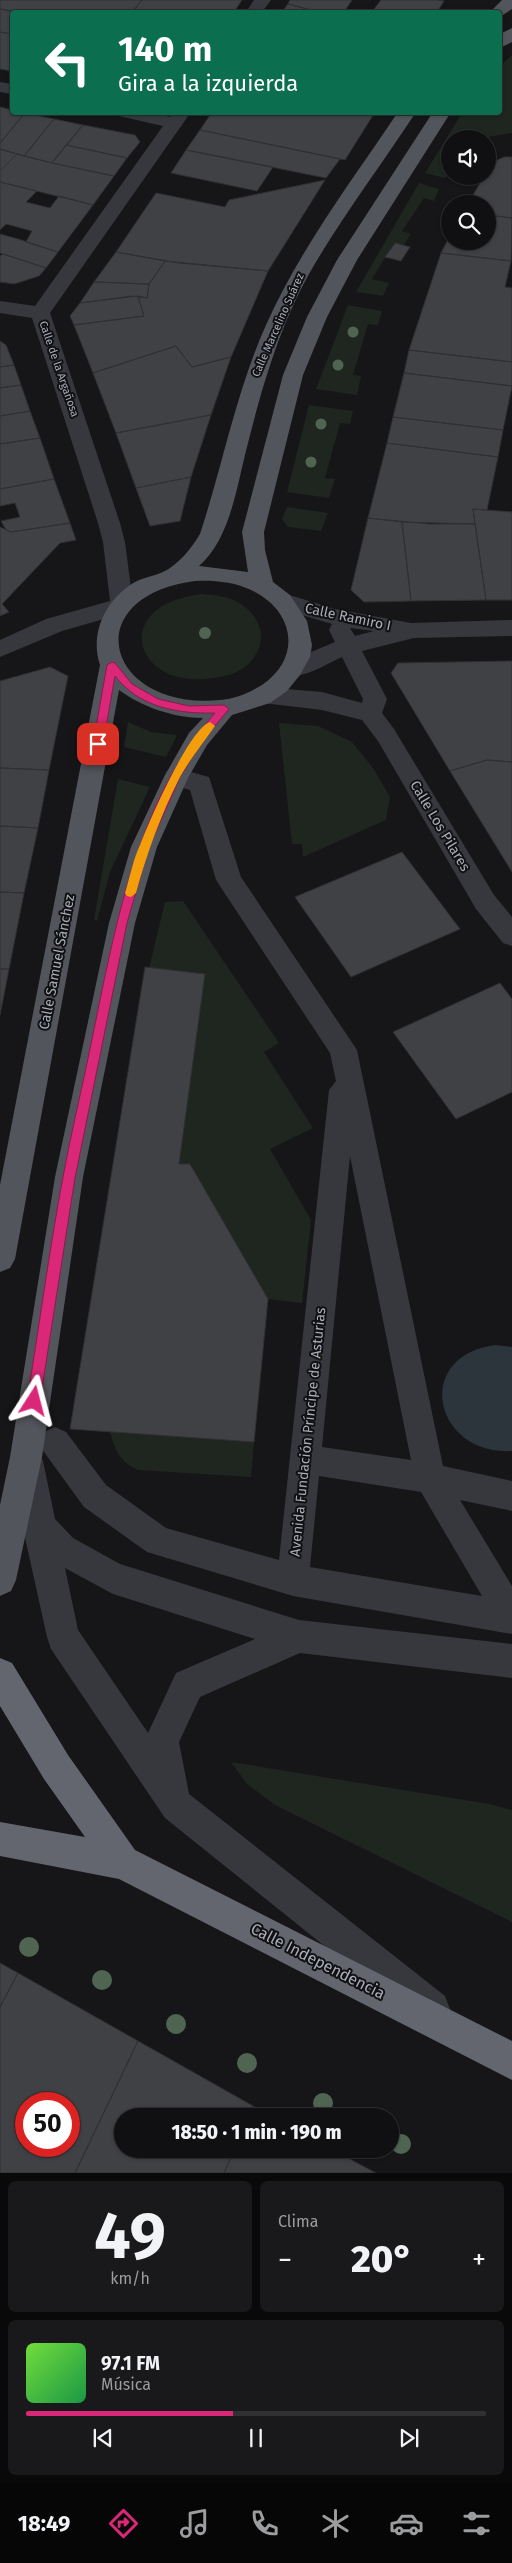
<!DOCTYPE html>
<html lang="es">
<meta charset="utf-8">
<style>
:root{--surface:#101012;--page:#19191b;--text:#f1f3f6;--muted:#9c9d9f;--line:#303032;--accent:#db2777}
body{margin:0;font-family:"Fira Sans",sans-serif;background:var(--page);color:var(--text);height:100vh;display:flex;flex-direction:column;font-size:19px;white-space:nowrap}
*{box-sizing:border-box;margin:0}
p{font-size:16px;color:var(--muted)}
.icon{flex:none;width:28px;height:28px;fill:none;stroke:currentColor;stroke-width:2;stroke-linecap:round;stroke-linejoin:round}
.map{position:relative;height:2173px;overflow:hidden}
.drawer{display:flex;flex-direction:column;gap:8px;padding:8px;background:#09090a;flex:1}
.drawer>*{flex:none}
.banner{position:absolute;left:10px;top:10px;width:492px;height:105px;border-radius:5px;box-shadow:0 1px 4px #0004,0 0 0 1px var(--line);background:#0b6e4f;color:#fff;overflow:hidden}
.tools{position:absolute;left:441px;top:130px;display:grid;gap:10px}
.tools a{display:grid;place-items:center;width:55px;height:55px;border-radius:50%;background:var(--surface);box-shadow:0 1px 4px #0004,0 0 0 1px var(--line);font-size:25px}
.speed{position:absolute;left:15px;top:2092px;display:flex;gap:10px;font-size:25px;font-weight:700;text-align:center}
.speed>*{display:grid;place-content:center;width:65px;height:65px;border-radius:50%;background:var(--surface);box-shadow:0 1px 4px #0004,0 0 0 1px var(--line);line-height:1}
.speed .limit{border:8px solid #d22;background:#fff;color:#111}
.pin{position:absolute;display:grid;place-items:center;width:42px;height:42px;color:#fff;margin:-21px;border-radius:10px;box-shadow:0 2px 8px #0006}
.me{position:absolute;width:55px;margin:-28px;rotate:9deg;stroke-linejoin:round;filter:drop-shadow(0 0 4px #0008)}
.turn{display:flex;align-items:center;gap:18px;height:105px;padding:0 25px;font-size:22px}
.turn .icon{width:65px;height:65px;stroke-width:2.5}
.turn b{display:block;font-size:35px;line-height:42px}
.big{font-size:38px;font-weight:800;line-height:1.1}
.drawer .widget{flex:1;display:flex;flex-direction:column;justify-content:center;gap:8px;min-width:0;padding:0 18px;border-radius:8px;background:var(--page)}
.drawer .dial{align-items:center;gap:0}
.dial b{font-size:65px;line-height:1}
.song{display:flex;align-items:center;gap:15px}
.cover{width:60px;height:60px;border-radius:8px;background:linear-gradient(135deg,hsl(100 70% 55%),hsl(140 70% 35%))}
.played{height:5px;border-radius:2px;background:linear-gradient(90deg,var(--accent) 45%,var(--line) 45%)}
.keys{display:flex;justify-content:space-around;direction:ltr}
.heat{display:flex;justify-content:space-between;align-items:center;font-size:28px;direction:ltr}
.drawer .tiles{flex:1;display:grid;gap:8px;grid-template-columns:1fr 1fr}
.widget:last-child{grid-column:span 2}
.trip{position:absolute;left:114px;top:2108px;width:285px;height:50px;border-radius:25px;background:var(--surface);box-shadow:0 1px 4px #0004,0 0 0 1px var(--line);font-weight:800;line-height:50px;text-align:center}
.dock{display:flex;height:80px;justify-content:space-around;align-items:center;background:#060607;color:var(--muted)}
.dock .icon{width:35px;height:35px}
.dock .current{color:var(--accent)}
.dock b{font-size:22px;color:var(--text)}
.map>svg:first-child{display:block}
.green{fill:#1e261f}
.water{fill:#2c353c}
.building{fill:#404145;stroke:#303034;fill-rule:evenodd}
.lines{fill:none;stroke-linecap:round;stroke-linejoin:round}
.minor{fill:#37383d;fill-rule:evenodd}
.major{fill:#53555c;fill-rule:evenodd}
.highway{fill:#63666e;fill-rule:evenodd}
.tree{fill:#506452}
.route{fill:#db2777;stroke:#8e194d}
.slow{fill:#f59e0b}
.labels{text-anchor:middle;dominant-baseline:central;stroke-width:4;stroke-linejoin:round;paint-order:stroke}
.far-street-label{font-size:11px;fill:#a8adb8;stroke:#111113}
.street-label{font-size:14px;fill:#a8adb8;stroke:#111113}
.near-street-label{font-size:16px;fill:#a8adb8;stroke:#111113}
</style>
<div class="map">
<svg width="512" height="2173" viewBox="0 0 512 2173">
<rect width="100%" height="100%" fill="#161618"/>
<path class="green" d="M512,55V133L476,139H450V171L445,178L425,173L462,113L500,112V66Z
M419,183L439,189L434,201L424,198L402,231L411,234L404,245L394,243L372,279L389,283L383,296L356,292Z
M348,305L382,311L378,325L368,324L353,375L361,376L357,395L316,389Z
M309,405L353,411L350,424L340,423L325,478L335,479L329,498L287,492Z
M287,507L328,513L321,531L288,527L282,519Z
M201,594C214,595 229,596 241,604C267,621 268,651 242,669C234,674 223,677 213,678C135,691 107,606 201,594Z
M128,722L151,732L177,735L166,757L124,747Z
M279,723L318,726L352,742L373,768L390,797L386,820L303,857L302,844H292Z
M118,779L150,787L110,872L97,921L94,920Z
M183,901L279,1043L264,1052L313,1128L270,1149L311,1220L302,1303L268,1299L190,1164H179L205,974L149,968L165,902Z
M110,1432L254,1442L251,1477L138,1470C120,1462 115,1451 110,1432Z
M231,1762L489,1804L512,1810V1922L275,1805L247,1784Z"/>
<path class="water" d="M495,1345L512,1347V1451C435,1456 411,1357 495,1345Z"/>
<path class="building" d="M0,0H142L132,12H17L0,9Z
M142,0H242L234,12H145L134,10Z
M290,0H352L344,12H319L288,4Z
M381,0H437L444,1L437,12H372Z
M288,4L319,12H282Z
M0,9L17,12H12V34L0,32Z
M0,32L12,34V71L0,69Z
M0,107L12,110V112L25,113L0,143Z
M212,112H375L345,160L200,130Z
M25,113L54,119L24,156L0,149V143Z
M54,119L83,125L52,163L24,156Z
M83,125L135,135L140,142L127,158L66,145Z
M200,130L340,159L326,178L186,150Z
M66,145L127,158L114,176L52,163Z
M0,149L17,154L0,171Z
M186,150L273,167L257,191L171,173Z
M17,154L52,163L114,176L93,205L0,182V171Z
M504,157H512V218L488,215V204H468L484,176H488V170L491,163Z
M325,180L268,271L179,263L116,252L156,193L225,207L229,200Z
M0,182L37,191L26,202L50,208L59,196L93,205L58,252L26,242L32,231L6,224L0,230Z
M488,215L512,218L511,261L441,253L450,236V241H488Z
M0,234L18,239L58,252L46,268L0,253Z
M395,243L410,247L401,261L385,257Z
M116,252L165,261L149,284L94,282Z
M441,253L511,261L505,287L512,288V362L409,350Z
M3,254L46,268L39,276L14,284L0,282V256Z
M165,261L268,271L231,357L192,367L176,346L93,373L74,325L144,316L138,296L147,298L149,284Z
M94,282L149,284L147,298L132,296L80,303Z
M138,296L144,316L74,325L70,316L80,303Z
M0,341L6,345L14,365L0,367Z
M176,346L192,367L231,357L211,415L116,433L93,373Z
M409,350L512,362V386L404,373Z
M14,365L21,385L0,388V367Z
M404,373L512,386L503,430L393,417Z
M21,385L30,411L0,416V388Z
M30,411L40,438L0,444V416Z
M211,415L191,477L136,488L116,433Z
M393,417L503,430L498,457L387,443Z
M40,438L54,479L0,489V444Z
M387,443L498,457L487,510L473,509L475,524H429L368,518Z
M191,477L180,521L150,526L136,488Z
M54,479L70,523L11,532L6,530L1,521L20,517L15,503L0,506V489Z
M473,509L512,512V600H486Z
M368,518L402,522L411,601L364,602L351,590Z
M402,522L475,524L486,600L411,601Z
M70,523L76,540L60,543L2,604L9,612L0,616V527L11,532Z
M512,661V762L487,760L450,771L391,673L398,663Z
M50,667L68,676L49,770L0,768V681Z
M487,760L512,762V872L450,771Z
M0,768L49,770L38,828L0,826Z
M0,826L38,828L24,893L0,892Z
M402,852L460,929L351,977L295,897Z
M0,892L24,893L9,969H0Z
M145,967L205,974L179,1164H190L268,1299L254,1442L70,1429Z
M0,969H9L0,1015Z
M500,983L512,999V1092L456,1119L393,1032Z
M0,1963L18,1973L0,2007Z
M18,1973L138,2041L75,2173H0V2007ZM26,2104H69V2146H26Z
M138,2041L253,2106L248,2116H122V2149H235L224,2173H75Z
M253,2106L272,2116H248Z
M235,2149H331L376,2173H224Z"/>
<g class="lines">
<path class="minor" d="M254,0H271L262,12H246Z
M0,82L12,84V94L0,92Z
M116,112H151L170,117L173,112H191L50,313L120,523L125,542L133,604L128,612L62,631L0,657V640L46,619L110,601L103,542L98,523L32,318L0,313V301L35,306L163,126L119,116Z
M283,593L335,609L411,623L512,620V636L414,638L362,651L387,699L382,713L394,729L494,895L512,917V946L503,943L476,909L378,741L362,720L322,710L254,702L250,696L254,690L262,687L322,692L362,703L363,699L342,657C326,664 303,680 285,675L281,669L285,663L335,642L329,630L332,624L275,607L272,601L275,595ZM350,628L374,631L355,636Z
M176,768L209,777L241,877L357,1050L443,1466L512,1481V1511L460,1500L512,1586V1634L293,1596L147,1552L84,1507L44,1452L39,1442L44,1432L55,1427L66,1432L106,1485L166,1528L279,1560L329,1090L336,1081L330,1053L216,880L190,790L167,783L164,777L167,771ZM350,1156L411,1460L322,1447ZM319,1476L421,1492L482,1596L310,1567Z
M27,1446L38,1451L43,1461L55,1519L73,1538L120,1564L299,1620L512,1644V1678L300,1653L200,1697L179,1742L189,1794L445,1996L450,2009L445,2022L432,2027L419,2022L165,1818L51,1649L47,1637L22,1524L11,1461L16,1451ZM65,1568L113,1594L255,1639L176,1673L148,1733L78,1630Z"/>
<path class="major" d="M502,0H512V9L500,17V12H490Z
M512,28V42L500,48V34Z
M398,112H416C382,164 344,214 313,267C279,325 261,391 245,455C236,491 229,540 199,566L248,572L242,532L283,375L307,317L337,260L433,112H451L357,260L327,317L303,375L264,532L265,550L273,582L290,595L307,621L312,645L310,657L300,675L287,691L270,703L232,715L207,745L188,778L157,847L135,923L83,1177L42,1457L16,1580L11,1591L0,1596V1505L10,1457L55,1177L109,923L131,847L164,777L189,733L203,718C174,718 142,707 119,690L15,1259L10,1268L0,1272V1185L100,665C89,632 107,597 137,581C145,577 155,576 163,572C178,565 192,548 200,534C223,464 236,392 266,325C300,249 351,182 398,112ZM195,581C213,580 235,582 251,590C294,610 303,657 262,685C249,693 235,699 220,700C106,711 75,597 195,581Z"/>
<path class="highway" d="M0,1658L12,1663L68,1755L135,1850L512,2041V2080L119,1879L0,1856V1822L85,1837L44,1779L0,1706Z"/>
</g>
<g class="tree">
<circle cx="353" cy="332" r="5.5"/>
<circle cx="338" cy="365" r="5.5"/>
<circle cx="321" cy="424" r="5.5"/>
<circle cx="311" cy="462" r="5.5"/>
<circle cx="205" cy="633" r="6"/>
<circle cx="29" cy="1947" r="10"/>
<circle cx="102" cy="1980" r="10"/>
<circle cx="176" cy="2024" r="10"/>
<circle cx="247" cy="2063" r="10"/>
<circle cx="323" cy="2103" r="10"/>
<circle cx="401" cy="2144" r="10"/>
</g>
<path class="route" d="M112,662L115,663L132,684L158,699L189,706L224,705L229,709L202,741L180,777L149,847L127,923L75,1178L40,1401L34,1407L27,1401C39,1327 49,1252 63,1177C71,1133 82,1089 91,1044C115,929 135,804 215,713C177,714 139,707 115,676L103,744L102,746H95L93,744L107,665Z"/>
<path class="slow" d="M210,722L215,726C203,743 190,759 180,777C161,814 147,853 136,893L131,897L127,896L125,893C130,877 133,860 140,845C149,822 189,729 210,722Z"/>
<g class="labels">
<g class="far-street-label">
<text transform="translate(278 325) rotate(-66)">Calle Marcelino Suárez</text>
<text transform="translate(59 369) rotate(71)">Calle de la Argañosa</text>
</g>
<g class="street-label">
<text transform="translate(348 617) rotate(12)">Calle Ramiro I</text>
<text transform="translate(440 826) rotate(59)">Calle Los Pilares</text>
<text transform="translate(57 962) rotate(-79)">Calle Samuel Sánchez</text>
<text transform="translate(308 1432) rotate(-84)">Avenida Fundación Príncipe de Asturias</text>
</g>
<g class="near-street-label">
<text transform="translate(318 1961) rotate(27)">Calle Independencia</text>
</g>
</g>
</svg>
<div class="tools">
<a><svg class="icon" aria-label="sound" viewBox="0 0 24 24"><path d="M4 9h4l5-4v14l-5-4H4zM17 9q2 3 0 6"/></svg></a>
<a><svg class="icon" aria-label="search" viewBox="0 0 24 24"><circle cx="10" cy="10" r="6"/><path d="M15 15l6 6"/></svg></a>
</div>
<div class="speed"><div class="limit">50</div></div>
<div class="pin" style="left:98px;top:744px;background:#d93025"><svg class="icon" aria-label="arrive" viewBox="0 0 24 24"><path d="M6 21V4h12l-3 4 3 4H6"/></svg></div>
<svg class="me" style="left:34px;top:1401px" viewBox="-20 -20 40 40"><path d="M0-17L14 15 0 8-14 15z" fill="#db2777" stroke="#fff" stroke-width="4"/></svg>
<div class="trip">18:50 · 1 min · 190 m</div>
<div class="banner">
<div class="turn"><svg class="icon" aria-label="left" viewBox="0 0 24 24"><path d="M17 20v-9H6M10 6l-5 5 5 5"/></svg><div><b>140 m</b>Gira a la izquierda</div></div>
</div>
</div>
<section class="drawer">
<div class="tiles">
<div class="widget dial"><b>49</b><p>km/h</p></div>
<div class="widget"><p>Clima</p>
<div class="heat"><a>−</a><b class="big">20°</b><a>+</a></div>
</div>
<div class="widget">
<div class="song"><i class="cover"></i><div><b>97.1 FM</b><p>Música</p></div></div>
<div class="played"></div>
<div class="keys"><svg class="icon" aria-label="previous" viewBox="0 0 24 24"><path d="M18 5L8 12l10 7zM5 5v14"/></svg><svg class="icon" aria-label="pause" viewBox="0 0 24 24"><path d="M8 5v14M16 5v14"/></svg><svg class="icon" aria-label="next" viewBox="0 0 24 24"><path d="M6 5l10 7-10 7zM19 5v14"/></svg></div>
</div>
</div>
</section>
<nav class="dock">
<b>18:49</b>
<svg class="icon current" aria-label="directions" viewBox="0 0 24 24"><path d="M12 3l9 9-9 9-9-9zM9 14v-3h6M13 9l2 2-2 2"/></svg>
<svg class="icon" aria-label="music" viewBox="0 0 24 24"><path d="M9 18V5l10-2v13"/><circle cx="6" cy="18" r="3"/><circle cx="16" cy="16" r="3"/></svg>
<svg class="icon" aria-label="phone" viewBox="0 0 24 24"><path d="M5 4h4l2 5-3 2q2 4 5 5l2-3 5 2v4C11 20 4 13 5 4z"/></svg>
<svg class="icon" aria-label="climate" viewBox="0 0 24 24"><path d="M12 3v18M4 7l16 10M4 17L20 7"/></svg>
<svg class="icon" aria-label="car" viewBox="0 0 24 24"><path d="M5 17H2v-5l4-1 3-4h7l3 4 3 1v5h-3M9 17h6M6 11h13"/><circle cx="7" cy="17" r="2"/><circle cx="17" cy="17" r="2"/></svg>
<svg class="icon" aria-label="filters" viewBox="0 0 24 24"><path d="M4 7h16M4 17h16"/><circle cx="9" cy="7" r="2"/><circle cx="15" cy="17" r="2"/></svg>
</nav>
